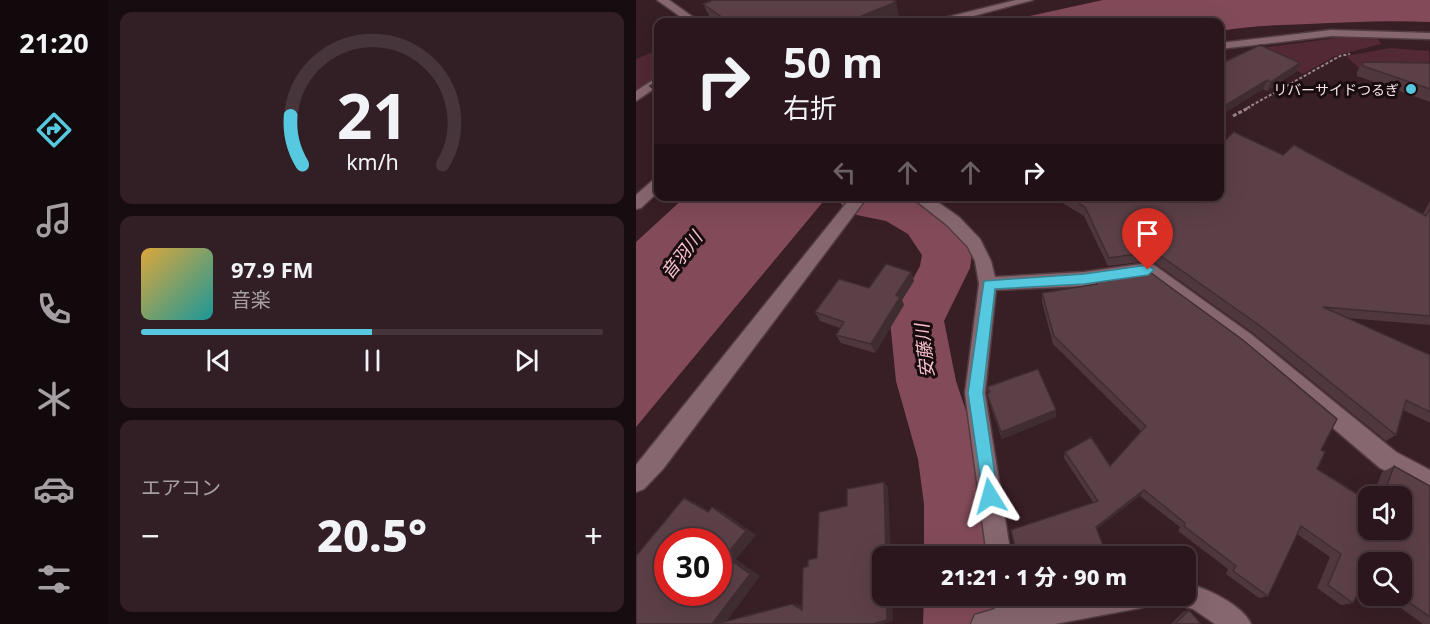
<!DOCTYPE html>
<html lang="ja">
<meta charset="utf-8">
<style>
:root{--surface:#2a161c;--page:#321f25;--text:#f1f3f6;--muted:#a59fa3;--line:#46353b;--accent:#56c9e0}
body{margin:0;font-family:"Noto Sans","Noto Sans JP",sans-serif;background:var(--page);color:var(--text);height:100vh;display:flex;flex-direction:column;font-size:22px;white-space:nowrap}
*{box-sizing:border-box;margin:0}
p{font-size:20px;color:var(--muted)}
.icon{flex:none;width:33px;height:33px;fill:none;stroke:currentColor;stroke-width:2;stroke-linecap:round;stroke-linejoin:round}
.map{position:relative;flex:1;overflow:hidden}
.side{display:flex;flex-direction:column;gap:12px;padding:12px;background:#170c0f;width:528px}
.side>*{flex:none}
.top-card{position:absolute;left:18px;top:18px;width:570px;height:183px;border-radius:12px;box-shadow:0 6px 24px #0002,0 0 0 2px var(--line);background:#2a161c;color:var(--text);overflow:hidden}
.tools{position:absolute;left:722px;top:486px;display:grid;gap:12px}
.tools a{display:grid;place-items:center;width:54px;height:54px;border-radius:12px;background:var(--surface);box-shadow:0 6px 24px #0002,0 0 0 2px var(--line);font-size:30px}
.speed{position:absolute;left:18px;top:528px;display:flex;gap:12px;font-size:30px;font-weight:700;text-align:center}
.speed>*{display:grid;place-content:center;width:78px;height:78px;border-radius:50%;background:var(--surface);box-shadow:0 6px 24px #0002,0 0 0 2px var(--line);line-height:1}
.speed .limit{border:9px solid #d22;background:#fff;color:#111}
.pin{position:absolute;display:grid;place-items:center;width:51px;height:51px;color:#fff;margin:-62px -26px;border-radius:50% 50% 50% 0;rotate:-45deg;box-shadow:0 0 6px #0007}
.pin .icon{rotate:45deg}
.me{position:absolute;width:66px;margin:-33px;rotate:352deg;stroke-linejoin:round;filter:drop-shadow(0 0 4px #0008)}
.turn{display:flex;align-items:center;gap:21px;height:126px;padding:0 30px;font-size:27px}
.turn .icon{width:78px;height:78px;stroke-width:2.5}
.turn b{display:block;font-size:42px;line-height:51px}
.lanes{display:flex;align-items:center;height:57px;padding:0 30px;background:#0003;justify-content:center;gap:30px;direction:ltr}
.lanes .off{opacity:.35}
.big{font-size:45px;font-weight:800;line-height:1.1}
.side .widget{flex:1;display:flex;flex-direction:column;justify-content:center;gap:9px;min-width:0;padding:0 21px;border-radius:12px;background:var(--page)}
.side .dial{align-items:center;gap:0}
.dial svg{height:156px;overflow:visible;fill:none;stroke:var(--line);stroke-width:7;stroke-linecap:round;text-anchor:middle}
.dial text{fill:var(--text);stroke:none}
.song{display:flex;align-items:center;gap:18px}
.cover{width:72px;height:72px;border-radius:9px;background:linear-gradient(135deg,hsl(40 70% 55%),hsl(180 70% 35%))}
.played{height:6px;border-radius:3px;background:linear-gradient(90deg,var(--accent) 50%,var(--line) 50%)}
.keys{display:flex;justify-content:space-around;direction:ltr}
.heat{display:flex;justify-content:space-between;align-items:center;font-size:33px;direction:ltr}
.trip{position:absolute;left:236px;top:546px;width:324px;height:60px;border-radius:12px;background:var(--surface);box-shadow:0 6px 24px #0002,0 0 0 2px var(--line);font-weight:800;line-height:60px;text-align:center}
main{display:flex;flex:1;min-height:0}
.tabs{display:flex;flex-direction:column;width:108px;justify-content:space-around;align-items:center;background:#11090b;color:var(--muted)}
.tabs .icon{width:42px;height:42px}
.tabs .current{color:var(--accent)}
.tabs b{font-size:27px;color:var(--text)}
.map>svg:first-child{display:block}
.green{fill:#522934}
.water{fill:#834b5a}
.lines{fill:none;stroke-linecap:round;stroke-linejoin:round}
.river{fill:#834b5a;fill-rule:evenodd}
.street-casing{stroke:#523c42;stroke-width:3}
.path-far1{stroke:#9a8389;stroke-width:2;stroke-dasharray:3 2;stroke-linecap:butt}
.path{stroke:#9a8389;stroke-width:3;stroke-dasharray:4 2;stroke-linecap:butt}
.street{fill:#87676f;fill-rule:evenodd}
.wall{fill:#4f373d}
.shaded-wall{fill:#402d32}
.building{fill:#5c4047;stroke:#402d32;stroke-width:1.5;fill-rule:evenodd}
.route{fill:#56c9e0;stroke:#388392;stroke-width:1.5}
.poi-dot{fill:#56c9e0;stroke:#180c0f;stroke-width:2}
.labels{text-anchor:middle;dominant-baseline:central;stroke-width:6;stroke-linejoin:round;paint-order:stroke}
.far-poi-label{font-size:14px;fill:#f7e4e8;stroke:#180c0f;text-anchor:end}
.water-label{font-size:18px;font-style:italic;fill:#f9c2cf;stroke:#180c0f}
</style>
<main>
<nav class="tabs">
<b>21:20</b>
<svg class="icon current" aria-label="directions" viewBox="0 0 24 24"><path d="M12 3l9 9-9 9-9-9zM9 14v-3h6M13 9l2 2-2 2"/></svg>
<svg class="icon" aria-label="music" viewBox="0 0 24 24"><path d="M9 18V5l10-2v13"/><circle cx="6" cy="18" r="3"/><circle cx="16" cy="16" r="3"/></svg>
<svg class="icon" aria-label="phone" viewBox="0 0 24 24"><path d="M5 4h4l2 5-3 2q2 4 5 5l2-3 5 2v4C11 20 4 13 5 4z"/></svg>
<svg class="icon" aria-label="climate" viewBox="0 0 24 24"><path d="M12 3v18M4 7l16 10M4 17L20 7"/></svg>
<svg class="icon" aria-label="car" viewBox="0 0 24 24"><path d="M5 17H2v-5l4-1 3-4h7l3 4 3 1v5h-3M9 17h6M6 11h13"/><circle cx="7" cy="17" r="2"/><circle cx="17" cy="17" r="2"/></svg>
<svg class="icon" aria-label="filters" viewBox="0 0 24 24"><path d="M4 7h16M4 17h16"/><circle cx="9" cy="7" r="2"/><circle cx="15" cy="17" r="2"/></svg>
</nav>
<section class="side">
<div class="widget dial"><svg viewBox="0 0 100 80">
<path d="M14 69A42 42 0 1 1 86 69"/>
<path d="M14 69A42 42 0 0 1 8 44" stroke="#56c9e0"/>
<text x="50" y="56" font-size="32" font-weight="700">21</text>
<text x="50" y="72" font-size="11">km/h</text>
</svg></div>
<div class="widget">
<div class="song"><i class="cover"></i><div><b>97.9 FM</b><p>音楽</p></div></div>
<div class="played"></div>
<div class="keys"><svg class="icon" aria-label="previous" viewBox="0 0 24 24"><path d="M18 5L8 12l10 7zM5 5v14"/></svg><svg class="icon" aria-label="pause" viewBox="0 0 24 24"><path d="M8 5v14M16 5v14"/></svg><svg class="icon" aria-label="next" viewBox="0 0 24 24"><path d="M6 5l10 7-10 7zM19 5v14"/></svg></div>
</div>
<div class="widget"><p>エアコン</p>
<div class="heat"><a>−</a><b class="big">20.5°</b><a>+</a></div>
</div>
</section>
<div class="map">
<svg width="794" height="624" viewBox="0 0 794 624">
<rect width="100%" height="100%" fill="#381e25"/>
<path class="green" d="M700,38H741L745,44L699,56L667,74L618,49Z
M754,48L793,51L794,70L727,72L710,56Z
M22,50V77L0,92V59Z"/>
<path class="water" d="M467,0H794V22C753,20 713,22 672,24C642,25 613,26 584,31V22H366Z
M49,197H191L0,427V242Z"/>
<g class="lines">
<path class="river" d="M207,196C275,196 299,186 336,253L334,268L308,321L320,381L346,459L356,504L360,556H288V504L282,459L260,381L254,321L284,266L286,255L272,234L250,221L211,213L204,202Z
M288,596H362L365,624H287Z"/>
<g class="street-casing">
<path id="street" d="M21,0H33L64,22H52Z
M380,0H397L315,22H299L300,20Z
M695,30L794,33V39L695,36L584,49V43Z
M22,77V86L0,101V91Z
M22,179V192L5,208L0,209V195L17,180Z
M216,196H232L27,469L8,489L0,492V465Z
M274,196H293L323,217L344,239L355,261L359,277L448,272L512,263L518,265L616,335L760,452L794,470V493L744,468L602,347L509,277L448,286L360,290L349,393L375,556H351L329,393L343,284L339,261L332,247L311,225Z
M549,583C569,587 607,605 615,624H579L557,609L540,604L537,596H549Z
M357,596H381L383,605L436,596H516L513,605L504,608L419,624H335L339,615L359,609Z"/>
</g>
<path class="path-far1" d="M611,108L704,56L714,54"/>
<path class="path" d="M597,116L614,107"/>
<use href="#street" class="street"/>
</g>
<path class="wall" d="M67,4L263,16L249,22H80L75,19Z
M727,62L794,63V102L721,76V72Z
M664,63L660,72L631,91L627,89L587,114L584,113V64Z
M22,82V97L14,86Z
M647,155L787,214L794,201V325L711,318L794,355V423L767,410L760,435L750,441L617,333L519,263L512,261L472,266L448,216L415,196H584Z
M275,272L278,281L266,300L268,305L239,353L205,343L200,335L204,328L184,321L179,312L233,288Z
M482,274L685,450L681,469L732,530L765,496H737L746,472L758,466L794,486V624H787L748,596H765L732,562V584L730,583L726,595L720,596L717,603L705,605L681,588L694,557L661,534L632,596L623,598L590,574L592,569L542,531L544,527L504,496L381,556L457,502L428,458L429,452L474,466L505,431L417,344L406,302V293L460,284V281L481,277Z
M351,387L420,417L366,439L353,402Z
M553,610L565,624H535L547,612Z"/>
<path class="shaded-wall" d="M260,2L263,16L249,22H211Z
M664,63L660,72L631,91L635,82Z
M631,80L627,89L587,114L590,105Z
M275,272L278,281L266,300L268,305L239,353L235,344L260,295Z
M420,410V417L366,439L365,432Z
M248,482L252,487L255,556H250Z
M508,490L504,496L458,531L460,527Z
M48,498L60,503L83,517L72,512Z
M76,507L87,512L120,535L100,559L124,576L89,624H76L89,556Z
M251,596H256L257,621L245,624H237Z
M156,604L165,605L174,612L166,610Z"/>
<path class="building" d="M77,0H257L260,2L211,22H93L67,4Z
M624,45L664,63L635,82L631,80L590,105L584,103V64Z
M727,62L794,63V89L727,66Z
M22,82V93L14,86Z
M598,132L647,155L658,145L790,216L794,208V316L687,307L794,355V412L770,400L760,435L623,325L522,254L514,252L473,258L449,207L431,196H584V145Z
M250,264L275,272L260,295L264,297L235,344L200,335L208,322L179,312L203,279L233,288Z
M511,270L607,340L701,419L685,450L689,452L681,469L732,501V530H765V496H747L758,466L794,486V617L764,596H765V562H732V578L726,595L722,593L717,603L692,585L705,554L665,526L632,596L597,571L600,566L548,526L549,523L508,490L460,527L471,556H381L375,530L462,501L429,452L455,437L474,466L510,426L418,336L406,293L461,284L460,281L483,276L482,274Z
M402,369L420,410L365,432L351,394L354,392L351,387Z
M248,482L250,556H246V596H251V620L237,624H80L156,604L166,610L167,568L172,566V560L181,558L183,512L211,506V489Z
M48,498L72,512L76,507L110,531L89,556L114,574L76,624H0V556ZM32,542H82V592H32Z
M553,610L565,624H539Z"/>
<path class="route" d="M512,265L518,270L512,275L448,284L359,289L347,393L362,496L360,503L354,505L348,503L332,393L348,281L448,274Z"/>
<circle class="poi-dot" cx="775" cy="89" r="6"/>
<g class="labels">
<g class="far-poi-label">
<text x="763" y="89">リバーサイドつるぎ</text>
</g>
<g class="water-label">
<text transform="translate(45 255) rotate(-52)">音羽川</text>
<text transform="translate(288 351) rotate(-96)">安藤川</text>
</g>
</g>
</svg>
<div class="tools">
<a><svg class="icon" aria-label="sound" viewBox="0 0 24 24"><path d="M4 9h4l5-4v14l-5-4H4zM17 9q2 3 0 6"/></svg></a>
<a><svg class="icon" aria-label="search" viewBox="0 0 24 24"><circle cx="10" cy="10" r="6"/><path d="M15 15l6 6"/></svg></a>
</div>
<div class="speed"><div class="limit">30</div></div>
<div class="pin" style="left:512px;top:270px;background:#d93025"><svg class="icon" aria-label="arrive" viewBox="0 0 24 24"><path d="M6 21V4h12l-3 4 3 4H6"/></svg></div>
<svg class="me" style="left:354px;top:496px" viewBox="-20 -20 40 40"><path d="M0-17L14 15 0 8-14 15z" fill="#56c9e0" stroke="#fff" stroke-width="4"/></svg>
<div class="trip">21:21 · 1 分 · 90 m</div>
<div class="top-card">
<div class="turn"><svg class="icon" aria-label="right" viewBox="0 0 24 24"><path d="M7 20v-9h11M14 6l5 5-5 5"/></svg><div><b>50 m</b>右折</div></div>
<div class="lanes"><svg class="icon off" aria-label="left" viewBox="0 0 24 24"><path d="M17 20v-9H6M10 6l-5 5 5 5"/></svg><svg class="icon off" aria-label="ahead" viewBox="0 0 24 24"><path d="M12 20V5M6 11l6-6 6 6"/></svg><svg class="icon off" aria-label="ahead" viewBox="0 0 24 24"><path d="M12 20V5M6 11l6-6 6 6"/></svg><svg class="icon" aria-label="right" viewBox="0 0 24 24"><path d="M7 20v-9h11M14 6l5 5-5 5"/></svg></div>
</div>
</div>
</main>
